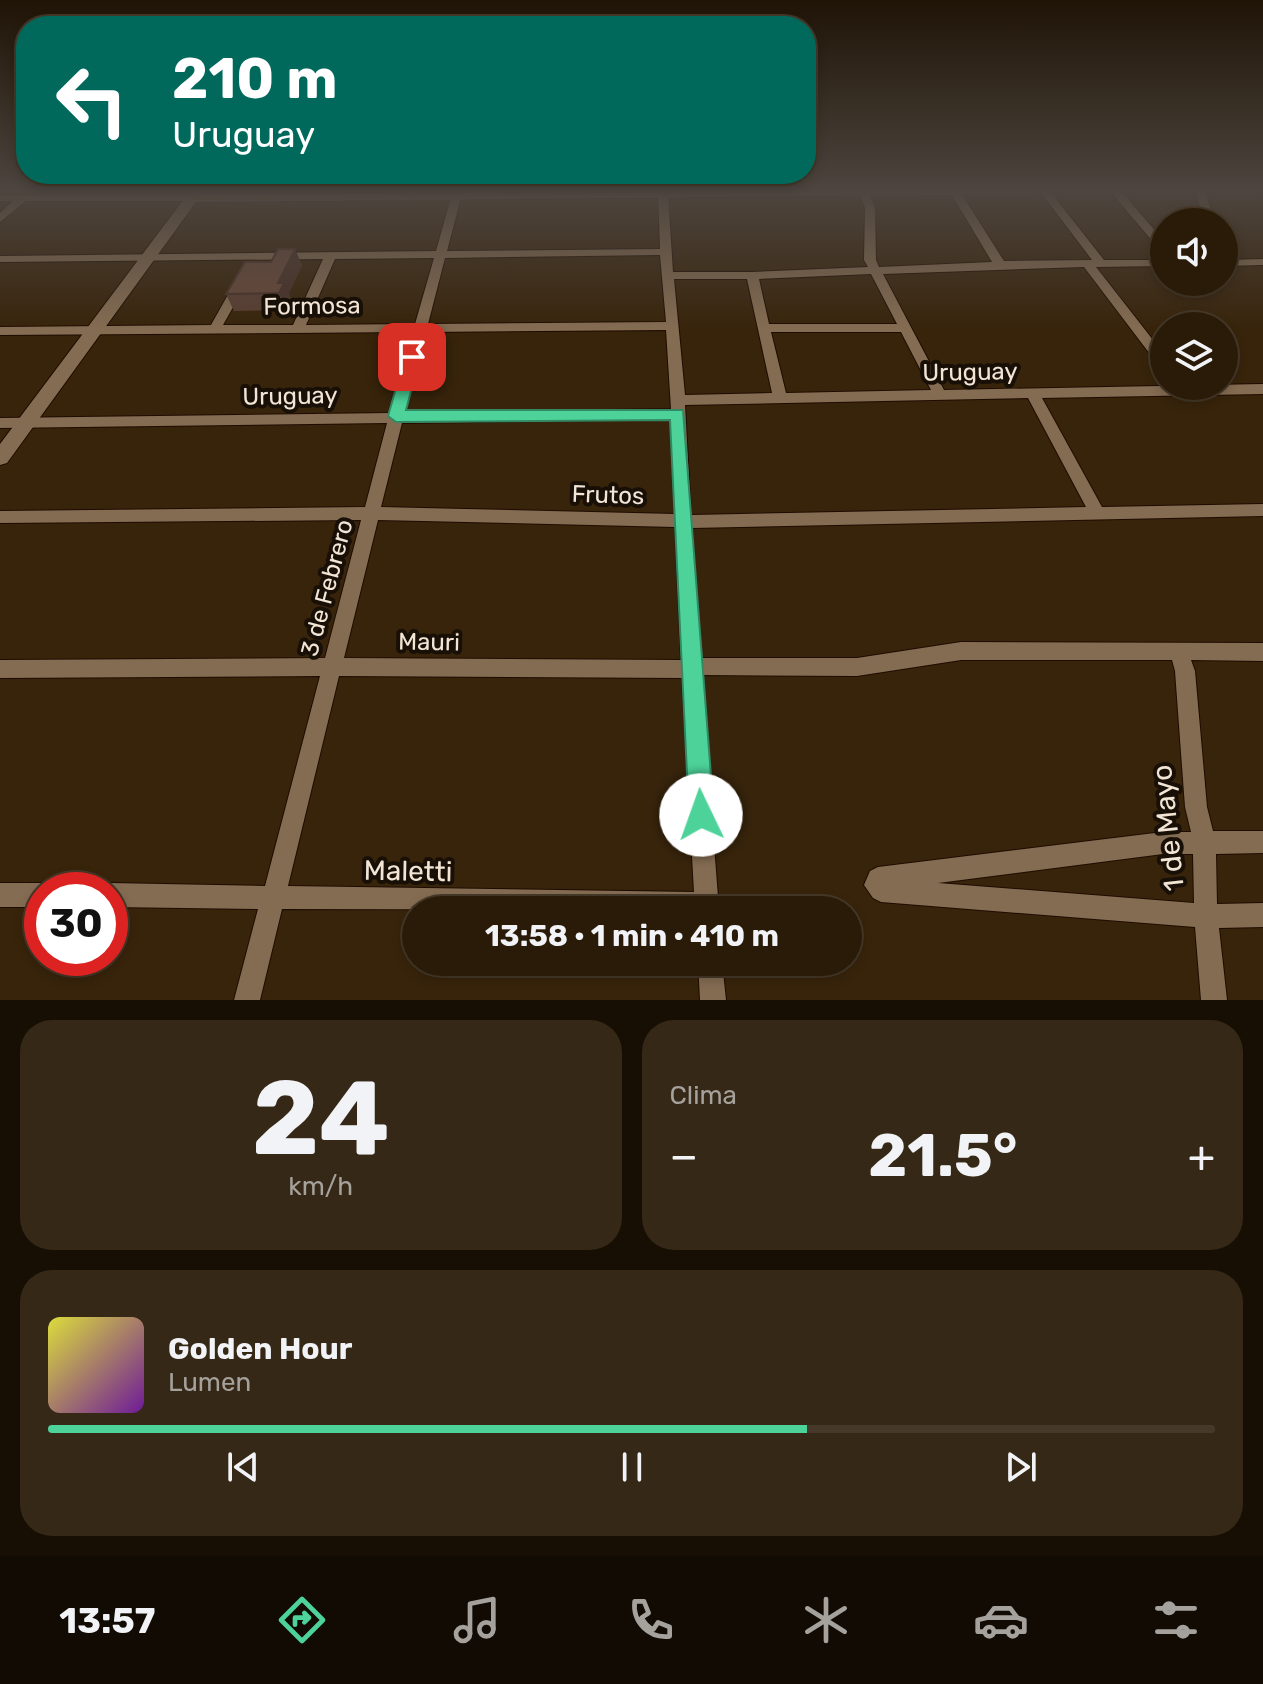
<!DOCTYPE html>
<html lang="es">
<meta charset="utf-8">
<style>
:root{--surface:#2a1b08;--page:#362816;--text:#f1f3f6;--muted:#a5a19c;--line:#463929;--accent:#4dd39a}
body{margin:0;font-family:Rubik,sans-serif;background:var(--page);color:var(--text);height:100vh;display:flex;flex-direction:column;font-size:30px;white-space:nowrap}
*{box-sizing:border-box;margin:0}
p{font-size:26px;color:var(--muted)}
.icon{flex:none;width:44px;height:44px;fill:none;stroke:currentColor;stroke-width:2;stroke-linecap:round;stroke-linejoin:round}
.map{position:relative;height:1000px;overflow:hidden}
.drawer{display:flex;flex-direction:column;gap:20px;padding:20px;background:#170f04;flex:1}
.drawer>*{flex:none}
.top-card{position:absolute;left:16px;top:16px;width:800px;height:168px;border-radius:32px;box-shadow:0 4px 12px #0003,0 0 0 2px var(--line);background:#00695c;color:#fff;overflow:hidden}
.fabs{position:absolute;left:1150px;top:208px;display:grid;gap:16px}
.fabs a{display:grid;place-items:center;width:88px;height:88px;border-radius:50%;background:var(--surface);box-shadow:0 4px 12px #0003,0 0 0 2px var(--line);font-size:40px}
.speed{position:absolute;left:24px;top:872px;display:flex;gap:16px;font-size:40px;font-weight:700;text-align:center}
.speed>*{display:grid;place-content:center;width:104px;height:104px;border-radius:50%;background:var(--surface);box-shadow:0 4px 12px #0003,0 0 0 2px var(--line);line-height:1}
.speed .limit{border:12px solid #d22;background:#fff;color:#111}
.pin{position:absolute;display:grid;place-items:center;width:68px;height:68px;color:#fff;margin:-34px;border-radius:16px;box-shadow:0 4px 12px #0006}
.me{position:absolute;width:88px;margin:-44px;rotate:357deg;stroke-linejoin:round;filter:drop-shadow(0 0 6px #0008)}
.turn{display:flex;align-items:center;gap:28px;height:168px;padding:0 24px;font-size:36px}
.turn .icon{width:104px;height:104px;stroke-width:2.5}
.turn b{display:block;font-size:56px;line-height:68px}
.big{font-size:60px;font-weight:700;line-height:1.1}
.drawer .tile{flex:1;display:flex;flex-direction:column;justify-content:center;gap:12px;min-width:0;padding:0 28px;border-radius:32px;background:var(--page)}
.drawer .dial{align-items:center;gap:0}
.dial b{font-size:104px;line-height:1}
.song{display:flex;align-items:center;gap:24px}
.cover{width:96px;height:96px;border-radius:12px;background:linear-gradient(135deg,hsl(60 70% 55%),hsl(280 70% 35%))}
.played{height:8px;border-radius:4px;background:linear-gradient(90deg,var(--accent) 65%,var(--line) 65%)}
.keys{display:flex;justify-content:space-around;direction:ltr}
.heat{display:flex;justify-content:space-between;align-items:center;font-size:44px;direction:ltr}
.drawer .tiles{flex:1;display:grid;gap:20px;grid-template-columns:1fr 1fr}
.tile:last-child{grid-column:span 2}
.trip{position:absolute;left:402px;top:896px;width:460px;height:80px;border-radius:40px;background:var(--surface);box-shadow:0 4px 12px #0003,0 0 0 2px var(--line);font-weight:700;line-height:80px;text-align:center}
.menu{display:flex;height:128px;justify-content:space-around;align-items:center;background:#110b03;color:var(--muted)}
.menu .icon{width:56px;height:56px}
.menu .on{color:var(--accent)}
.menu b{font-size:36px;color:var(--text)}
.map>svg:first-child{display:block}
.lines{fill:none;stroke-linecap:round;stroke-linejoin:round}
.minor-casing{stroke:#1f0c00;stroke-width:2}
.tertiary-casing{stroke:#1f0c00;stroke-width:2}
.minor{fill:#846c52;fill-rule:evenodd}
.tertiary{fill:#846c52;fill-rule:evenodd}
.wall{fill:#593e32}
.shaded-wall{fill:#483229}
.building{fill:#67483a;stroke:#483229;stroke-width:2}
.route{fill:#4dd39a;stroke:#328964;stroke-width:2}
.labels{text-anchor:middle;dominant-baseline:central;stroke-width:8;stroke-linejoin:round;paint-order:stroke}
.street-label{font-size:24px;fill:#f2e5d6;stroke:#180f06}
.near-street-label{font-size:28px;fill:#f2e5d6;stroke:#180f06}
</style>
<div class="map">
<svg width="1263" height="1000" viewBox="0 0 1263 1000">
<rect width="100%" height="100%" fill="#38240b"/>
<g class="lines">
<g class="minor-casing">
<path id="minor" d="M192,190H202L196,200L192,201H26L0,222V213L13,201H0V195H189Z
M453,190H463L447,251L660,249L658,194L663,191L668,194L673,272H752L868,267L864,260L865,208L859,191L868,190L875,208L876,260L879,267L992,262L949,190H959L1004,261L1092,260L1039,190H1049L1104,260H1164V266L1096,267L1164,354V367L1159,366L1084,267L883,274L944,390L1263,384V394L1042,398L1102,507L1263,504V516L692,528L700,658H857L961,642L1263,643V661L1191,660L1195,671L1207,807L1213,831H1263V853L1216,854L1217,904L1263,903V927L1219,928L1227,1000H1201L1195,927L881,902L873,898L864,885L870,871L878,867L1163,832H1191L1185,807L1175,671L1172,660H961L857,676L701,675L719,910L282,909L260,1000H234L258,909L110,907V890H100L110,883L265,886L320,676L0,678V660L325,658L361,520L0,523V511L365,507L387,423L0,428V418L390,413L413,332L0,335V327L211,325L234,284L240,280L246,284L223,325H293L323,259L0,262V256L436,251ZM660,255L666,322L428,324L445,258ZM434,258L415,324L306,325L335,259ZM871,274L897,324H769L759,279ZM674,279H747L772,393L685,395ZM666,330L671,409L404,413L426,332ZM771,332H901L931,390L786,393ZM1028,398L1086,507L691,515L685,405ZM672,419L675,514L381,507L402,423ZM378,520L675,527L681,660L344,658ZM339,676L682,678L694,892L288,886ZM1163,854H1193L1194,903L938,883Z
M1109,190H1120L1164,241V251L1160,250Z
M1195,190H1205L1214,222L1205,220Z
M1263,259V265L1224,266V260Z
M0,883H42L52,890H42V907H0Z
M698,962H722L726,1000H700Z"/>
</g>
<g class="tertiary-casing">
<path id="tertiary" d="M627,190H1041L1035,194L196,202L7,463L0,465V444L187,195Z"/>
</g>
<use href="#minor" class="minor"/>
<use href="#tertiary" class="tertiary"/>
</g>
<path class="wall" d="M271,262L302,265L289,293L291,300L287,310L234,311L226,294Z"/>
<path class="shaded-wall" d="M295,249L302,265L289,293L291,300L287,310L279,293L278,283Z"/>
<path class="building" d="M278,249H295L278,283H284L279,293L226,294L245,262H271Z"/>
<linearGradient id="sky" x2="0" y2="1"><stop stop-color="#1f1406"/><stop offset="0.58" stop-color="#4d453f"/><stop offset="1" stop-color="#4d453f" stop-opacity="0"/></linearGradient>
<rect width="1263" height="330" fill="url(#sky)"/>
<path class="route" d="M412,352L420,357L406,410H683L714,815L710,824L701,828L692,824L689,815L670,420L396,422L388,416L405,357Z"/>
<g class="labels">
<g class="street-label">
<text transform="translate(312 306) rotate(-1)">Formosa</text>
<text transform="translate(970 372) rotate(-1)">Uruguay</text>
<text transform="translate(290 396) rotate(-1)">Uruguay</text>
<text transform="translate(608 495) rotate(2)">Frutos</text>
<text transform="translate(327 588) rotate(-75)">3 de Febrero</text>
<text transform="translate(429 642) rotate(1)">Mauri</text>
</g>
<g class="near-street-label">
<text transform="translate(1168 828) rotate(-96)">1 de Mayo</text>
<text transform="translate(408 871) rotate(1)">Maletti</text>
</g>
</g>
</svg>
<div class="fabs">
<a><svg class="icon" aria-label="sound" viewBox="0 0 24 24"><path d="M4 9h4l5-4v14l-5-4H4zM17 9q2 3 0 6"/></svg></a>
<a><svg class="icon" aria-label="layers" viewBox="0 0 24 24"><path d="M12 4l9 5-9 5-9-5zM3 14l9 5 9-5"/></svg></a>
</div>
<div class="speed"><div class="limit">30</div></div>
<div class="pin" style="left:412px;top:357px;background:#d93025"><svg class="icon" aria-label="arrive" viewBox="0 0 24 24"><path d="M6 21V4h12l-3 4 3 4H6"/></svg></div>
<svg class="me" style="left:701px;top:815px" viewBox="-20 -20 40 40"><circle r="19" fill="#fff"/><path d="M0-13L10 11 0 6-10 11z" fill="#4dd39a"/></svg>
<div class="trip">13:58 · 1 min · 410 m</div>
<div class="top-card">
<div class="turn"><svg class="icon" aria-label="left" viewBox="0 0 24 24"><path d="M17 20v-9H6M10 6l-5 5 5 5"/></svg><div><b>210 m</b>Uruguay</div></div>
</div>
</div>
<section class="drawer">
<div class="tiles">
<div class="tile dial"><b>24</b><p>km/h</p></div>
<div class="tile"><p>Clima</p>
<div class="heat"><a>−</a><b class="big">21.5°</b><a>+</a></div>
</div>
<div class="tile">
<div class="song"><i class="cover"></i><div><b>Golden Hour</b><p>Lumen</p></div></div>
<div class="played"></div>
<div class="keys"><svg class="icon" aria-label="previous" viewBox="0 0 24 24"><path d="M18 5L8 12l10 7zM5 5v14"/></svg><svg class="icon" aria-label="pause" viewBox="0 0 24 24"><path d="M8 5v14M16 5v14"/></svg><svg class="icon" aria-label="next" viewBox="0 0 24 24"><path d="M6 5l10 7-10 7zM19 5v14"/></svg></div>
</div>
</div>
</section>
<nav class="menu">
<b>13:57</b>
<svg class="icon on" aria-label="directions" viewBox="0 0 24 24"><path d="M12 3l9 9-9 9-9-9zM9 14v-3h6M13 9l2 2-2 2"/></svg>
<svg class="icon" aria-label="music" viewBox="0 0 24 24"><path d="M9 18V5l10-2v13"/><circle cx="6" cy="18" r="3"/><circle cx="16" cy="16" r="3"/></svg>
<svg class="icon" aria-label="phone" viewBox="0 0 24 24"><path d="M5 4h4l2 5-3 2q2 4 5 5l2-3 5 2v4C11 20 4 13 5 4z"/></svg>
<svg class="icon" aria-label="climate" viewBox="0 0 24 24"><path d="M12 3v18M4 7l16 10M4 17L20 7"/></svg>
<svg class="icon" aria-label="car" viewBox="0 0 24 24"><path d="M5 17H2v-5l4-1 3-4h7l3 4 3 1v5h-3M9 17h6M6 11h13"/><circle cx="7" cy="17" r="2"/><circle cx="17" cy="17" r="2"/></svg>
<svg class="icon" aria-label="filters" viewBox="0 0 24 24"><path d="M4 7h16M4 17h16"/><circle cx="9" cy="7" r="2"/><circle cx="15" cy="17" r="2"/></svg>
</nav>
